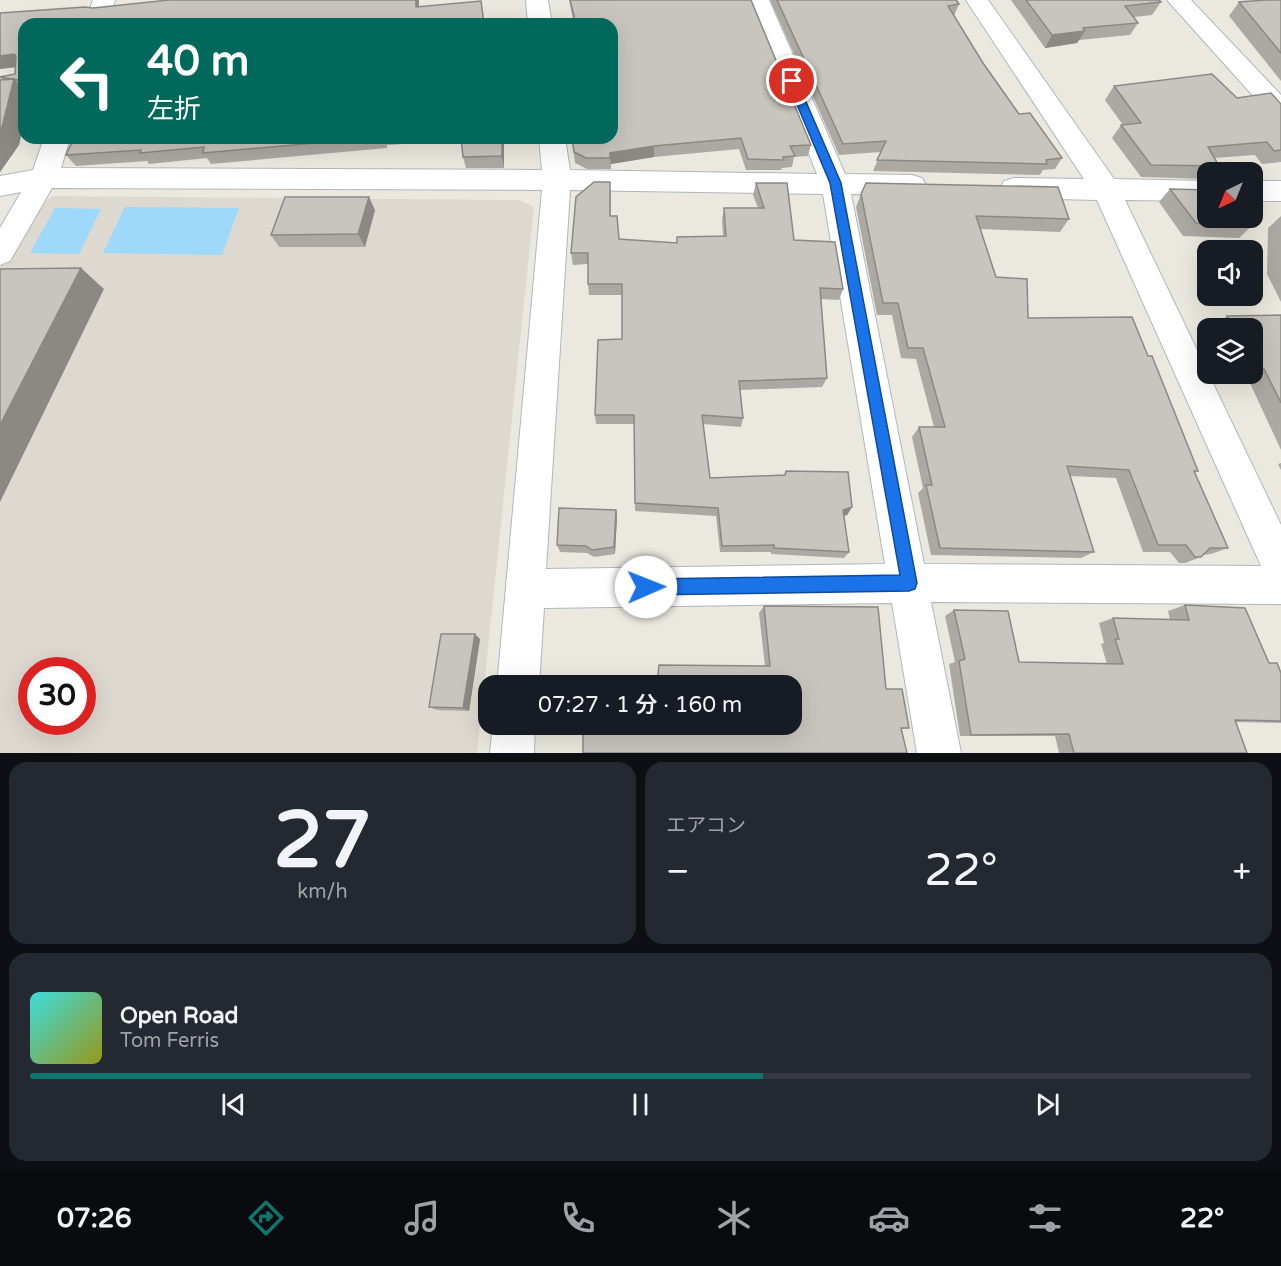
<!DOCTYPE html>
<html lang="ja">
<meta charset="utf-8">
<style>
:root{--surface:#171b24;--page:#242831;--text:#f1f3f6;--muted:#9ea1a6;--line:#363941;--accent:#0f766e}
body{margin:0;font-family:"Varela Round","Noto Sans JP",sans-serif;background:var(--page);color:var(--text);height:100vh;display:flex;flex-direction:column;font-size:22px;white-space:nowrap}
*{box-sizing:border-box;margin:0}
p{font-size:20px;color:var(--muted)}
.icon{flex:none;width:33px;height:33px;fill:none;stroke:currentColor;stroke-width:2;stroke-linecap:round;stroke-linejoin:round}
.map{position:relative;height:753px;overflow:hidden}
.side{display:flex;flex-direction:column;gap:9px;padding:9px;background:#0d0f14;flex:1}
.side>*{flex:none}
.top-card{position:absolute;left:18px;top:18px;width:600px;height:126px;border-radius:18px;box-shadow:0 6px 24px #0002;background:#00695c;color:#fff;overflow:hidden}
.needle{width:39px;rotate:223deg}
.buttons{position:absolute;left:1197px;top:162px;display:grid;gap:12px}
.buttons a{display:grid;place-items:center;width:66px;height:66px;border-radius:12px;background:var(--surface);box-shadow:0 6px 24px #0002;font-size:30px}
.speed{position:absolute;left:18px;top:657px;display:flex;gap:12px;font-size:30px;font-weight:700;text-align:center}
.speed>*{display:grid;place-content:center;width:78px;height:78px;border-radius:50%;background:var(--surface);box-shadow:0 6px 24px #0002;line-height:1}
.speed .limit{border:9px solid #d22;background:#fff;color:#111}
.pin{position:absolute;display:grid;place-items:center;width:51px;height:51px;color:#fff;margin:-26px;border:3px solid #fff;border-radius:50%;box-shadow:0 2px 6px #0007}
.me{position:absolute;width:66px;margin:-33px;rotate:89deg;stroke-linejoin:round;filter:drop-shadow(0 0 4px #0008)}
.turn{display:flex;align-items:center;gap:21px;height:126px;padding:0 30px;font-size:27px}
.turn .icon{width:78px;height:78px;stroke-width:2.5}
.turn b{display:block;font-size:42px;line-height:51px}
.big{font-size:45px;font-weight:600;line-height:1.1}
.side .card{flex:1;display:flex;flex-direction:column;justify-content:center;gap:9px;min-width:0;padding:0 21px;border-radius:18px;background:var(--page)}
.side .dial{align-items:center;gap:0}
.dial b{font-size:78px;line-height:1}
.song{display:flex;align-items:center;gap:18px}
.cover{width:72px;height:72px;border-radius:9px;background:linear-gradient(135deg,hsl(180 70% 55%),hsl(60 70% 35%))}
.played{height:6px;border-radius:3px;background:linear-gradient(90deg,var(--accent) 60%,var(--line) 60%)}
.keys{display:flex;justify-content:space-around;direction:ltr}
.heat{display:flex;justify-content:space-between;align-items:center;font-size:33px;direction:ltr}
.side .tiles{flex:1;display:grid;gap:9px;grid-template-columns:1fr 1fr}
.card:last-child{grid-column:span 2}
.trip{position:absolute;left:478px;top:675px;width:324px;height:60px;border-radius:18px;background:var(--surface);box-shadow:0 6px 24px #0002;font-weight:600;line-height:60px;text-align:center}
.menu{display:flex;height:96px;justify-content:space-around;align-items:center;background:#090b0e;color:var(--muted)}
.menu .icon{width:42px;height:42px}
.menu .selected{color:var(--accent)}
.menu b{font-size:27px;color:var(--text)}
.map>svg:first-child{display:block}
.education{fill:#ddd9d0;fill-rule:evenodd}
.water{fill:#9ed8fb}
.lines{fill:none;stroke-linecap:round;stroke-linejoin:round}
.minor-casing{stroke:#b2b6ba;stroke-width:2}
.minor{fill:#fff;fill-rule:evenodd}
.wall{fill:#aca9a3}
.shaded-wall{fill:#8c8985}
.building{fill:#c8c4be;stroke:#8c8985;stroke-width:1.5}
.route{fill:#1a73e8;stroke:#114b97;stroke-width:1.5}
</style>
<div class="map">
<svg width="1281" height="753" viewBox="0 0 1281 753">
<rect width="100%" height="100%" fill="#ebe8df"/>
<path class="education" d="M54,196L519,200L534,207L477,753H0V268L35,206ZM32,670H82V722H32Z"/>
<path class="water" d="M125,207L239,208L222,255L103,253Z
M55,208L101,209L79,254L30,253Z"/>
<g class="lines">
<g class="minor-casing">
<path id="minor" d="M93,0H115L108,24H84Z
M526,0H548L552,24H528Z
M747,0H769L845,174L912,175L922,178L926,185L922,192L912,195L851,194L924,564L1261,566L1097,200L1014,198L1004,195L1000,188L1004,181L1014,178L1084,179L966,0H988L1114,179L1208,181V201L1125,200L1281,525V604L931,602L961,753H917L892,603L544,608L539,686H497L542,190L52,188L10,261L0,265V228L21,192L0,196V176L33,170L44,138H70L61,168L542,170L539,138H565L570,170L817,174ZM570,190L823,194L885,564L546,569Z
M1167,0H1191L1281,95V120L1272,117Z
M1252,181H1281V201H1252Z
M493,724H535L534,753H490Z"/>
</g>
<use href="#minor" class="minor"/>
</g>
<path class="wall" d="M169,0H419V7L481,1L485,24H24V123L19,145L0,172V80H1L0,76L15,74L16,67L0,69V13L85,7L93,8Z
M569,0H751L811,145L808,156L794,157L792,167L782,168L781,170H746L739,149L654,157L611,164V169H587L575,163L572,138H612V24H574Z
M770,0H956L959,4L954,16L983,63L1019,114L1062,158L1055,169L1043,170L1040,175L873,171L881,152L839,155Z
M1011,0H1159L1161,2L1152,15L1134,17L1138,23L1130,35L1079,40L1077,43L1045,48Z
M1281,0V81L1229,16L1239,2Z
M1114,86L1237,98L1281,104V162L1262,164L1255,155L1214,158L1219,166L1213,172H1208L1207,179L1141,177L1112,138L1121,125H1123L1105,100Z
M74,138H404V144L387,145V148L211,164L207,158L149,164L147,161L76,166L66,155Z
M504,138V168H466L463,157Z
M756,183L794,240L843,289L839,300L821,299L827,378L822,387L740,390L743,418L741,427L703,424L710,478L852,507L847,515L844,516L849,552L844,558L771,554V552H720L716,516L635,511L634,424H596L595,415L622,339V295H589L588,284V264L573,265L571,253L611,194V216L619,239L676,243L723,236L722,219L724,208H758L753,195Z
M1170,189L1253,225L1239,238L1183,236L1159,202Z
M861,194L1069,219L1060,232L980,229L996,277L1028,318L1148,356L1198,471L1195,473L1228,548L1211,554L1203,555L1201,557L1185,563H1179L1170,552H1143L1116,478L1070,476L1094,552L1081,558L931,555L918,493L923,488L912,437L919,427H934L916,359L901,358L892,315H877L856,207Z
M375,210L365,247H279L271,235Z
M1281,216V302L1267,274L1268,228Z
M1281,315V450L1248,379H1239L1236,374H1252V328H1213L1212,327L1227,316Z
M1281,463V470L1278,464Z
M616,510L617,517L615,554L594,557L587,553L560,552L557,545Z
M1185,605L1269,663L1281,673V723L1236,722L1247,753H1059L1055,736H960L949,664L955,662L945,616L954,610L1019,662L1107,664L1101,644L1104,643L1099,623L1113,618L1170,620L1168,611Z
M764,606L886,689L909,728L902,729L657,685L765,666L759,613Z
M480,639L469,711L436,710L429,707Z"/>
<path class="shaded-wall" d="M416,0H419V19L416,7Z
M1085,31L1077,43L1045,48L1052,35Z
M14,54L24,66L0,69V56Z
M14,79L24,90L23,101L24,102V123L19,145L0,172V130Z
M502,138H504V168L502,156Z
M654,146V157L611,164V169L610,153Z
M369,197L375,210L365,247L358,234Z
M81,268L104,289L0,502V425Z
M852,507L847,515L837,517L843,510Z
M616,510L617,517L615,554L614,547Z
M475,634L480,639L469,711L463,708Z"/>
<path class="building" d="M169,0H416V7L481,1L484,24H24V101H23L24,81L0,77L15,74L16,56L14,54L0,56V13L85,7L93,8Z
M570,0H751L811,145L790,146L795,156L783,157L784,160L748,159L741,138L654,146L610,153V158H586L574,152L572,138H612V24H576Z
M777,0H956L959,4L948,6L983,63L1019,114L1030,113L1062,158L1046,160L1047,164L877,160L886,141L843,144Z
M1026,0H1159L1161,2L1125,6L1138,23L1083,28L1085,31L1052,35Z
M1265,0H1281V53L1239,2Z
M1212,74L1237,98L1271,93L1281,104V150L1274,151L1267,142L1208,147L1219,166L1151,165L1121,125L1141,123L1114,86Z
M14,79L2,127L0,130V80Z
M74,138H371L203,153L204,147L140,153L141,150L66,155Z
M461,138H502V156L463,157Z
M594,182H610V216H617L619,239L677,243V237L726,236L724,208H764L756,183H787L794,240L835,242L843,289L820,288L827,378L739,381L743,418L702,415L710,478L785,475L786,471L848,472L852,507L843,510L849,552L774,548V545L722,546L718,508L635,503L634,415H595L598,340L622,339V284H588V253H571L576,197Z
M866,183L1058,187L1069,219L976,216L996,277L1027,279L1028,318L1132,317L1148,356H1152L1198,471H1194L1228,548H1210L1201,557H1195L1186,545H1158L1129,470L1067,466L1094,552L940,548L926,485H932L919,427H945L923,348H908L898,303H883L861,194Z
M1170,189L1208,190V218H1249L1253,225L1196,223Z
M285,197H369L358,234L271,235Z
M81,268L0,425V269Z
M1281,315V403L1264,369L1255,368L1252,364V328H1234L1227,316Z
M559,508L616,510L614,547L592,550L586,546L557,545Z
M1185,605L1245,608L1269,663H1277L1281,673V721L1235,720L1247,753H1074L1069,734L971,735L959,661L965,659L954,610L1008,611L1019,662L1123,664L1115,639H1119L1113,618L1189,620Z
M764,606L878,607L886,689H902L909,728H901L907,753H583V724H792V686H584V681L657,685L659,665L770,666Z
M441,634H475L463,708L429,707Z"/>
<path class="route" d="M789,79L797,81L841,183L917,583L915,589L909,591L646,595L640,593L638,587L640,582L646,579L900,575L830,183L787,81Z"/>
</svg>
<div class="buttons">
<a><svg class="needle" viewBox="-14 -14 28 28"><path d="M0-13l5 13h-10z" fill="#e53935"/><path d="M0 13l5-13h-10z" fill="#9ea1a6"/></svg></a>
<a><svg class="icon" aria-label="sound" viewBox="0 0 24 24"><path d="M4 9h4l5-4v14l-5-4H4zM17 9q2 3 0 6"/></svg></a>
<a><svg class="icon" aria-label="layers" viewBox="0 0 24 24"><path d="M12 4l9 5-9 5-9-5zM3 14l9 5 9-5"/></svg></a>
</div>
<div class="speed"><div class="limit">30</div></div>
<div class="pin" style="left:792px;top:81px;background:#d93025"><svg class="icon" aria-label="arrive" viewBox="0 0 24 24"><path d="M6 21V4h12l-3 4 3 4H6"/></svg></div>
<svg class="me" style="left:646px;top:587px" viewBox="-20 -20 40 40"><circle r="19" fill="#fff"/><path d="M0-13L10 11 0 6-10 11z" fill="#1a73e8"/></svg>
<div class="trip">07:27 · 1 分 · 160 m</div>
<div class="top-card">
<div class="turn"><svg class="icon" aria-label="left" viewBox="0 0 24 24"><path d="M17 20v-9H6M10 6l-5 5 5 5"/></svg><div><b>40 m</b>左折</div></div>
</div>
</div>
<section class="side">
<div class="tiles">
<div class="card dial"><b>27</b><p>km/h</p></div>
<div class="card"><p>エアコン</p>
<div class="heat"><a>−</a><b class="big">22°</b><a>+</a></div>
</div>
<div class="card">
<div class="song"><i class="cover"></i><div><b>Open Road</b><p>Tom Ferris</p></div></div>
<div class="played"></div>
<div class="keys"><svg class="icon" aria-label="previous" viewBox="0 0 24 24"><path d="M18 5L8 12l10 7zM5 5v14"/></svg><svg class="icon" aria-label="pause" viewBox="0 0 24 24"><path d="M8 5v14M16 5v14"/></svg><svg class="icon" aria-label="next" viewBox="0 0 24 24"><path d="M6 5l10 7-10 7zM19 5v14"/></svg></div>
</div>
</div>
</section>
<nav class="menu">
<b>07:26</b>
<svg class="icon selected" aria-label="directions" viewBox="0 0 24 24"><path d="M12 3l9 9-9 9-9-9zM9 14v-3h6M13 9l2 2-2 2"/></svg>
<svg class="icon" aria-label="music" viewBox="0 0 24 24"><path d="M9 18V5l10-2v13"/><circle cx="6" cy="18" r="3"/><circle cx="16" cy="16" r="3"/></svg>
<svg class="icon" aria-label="phone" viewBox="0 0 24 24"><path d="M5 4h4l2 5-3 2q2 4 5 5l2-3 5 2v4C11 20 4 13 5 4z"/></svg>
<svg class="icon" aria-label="climate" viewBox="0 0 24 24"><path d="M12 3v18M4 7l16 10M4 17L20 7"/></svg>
<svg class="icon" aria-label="car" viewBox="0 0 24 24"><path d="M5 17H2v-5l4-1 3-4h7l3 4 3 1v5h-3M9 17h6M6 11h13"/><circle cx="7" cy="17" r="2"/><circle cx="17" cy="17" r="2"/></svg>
<svg class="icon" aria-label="filters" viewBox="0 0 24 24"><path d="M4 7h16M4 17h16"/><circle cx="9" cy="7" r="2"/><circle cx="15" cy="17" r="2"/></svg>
<b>22°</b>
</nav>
